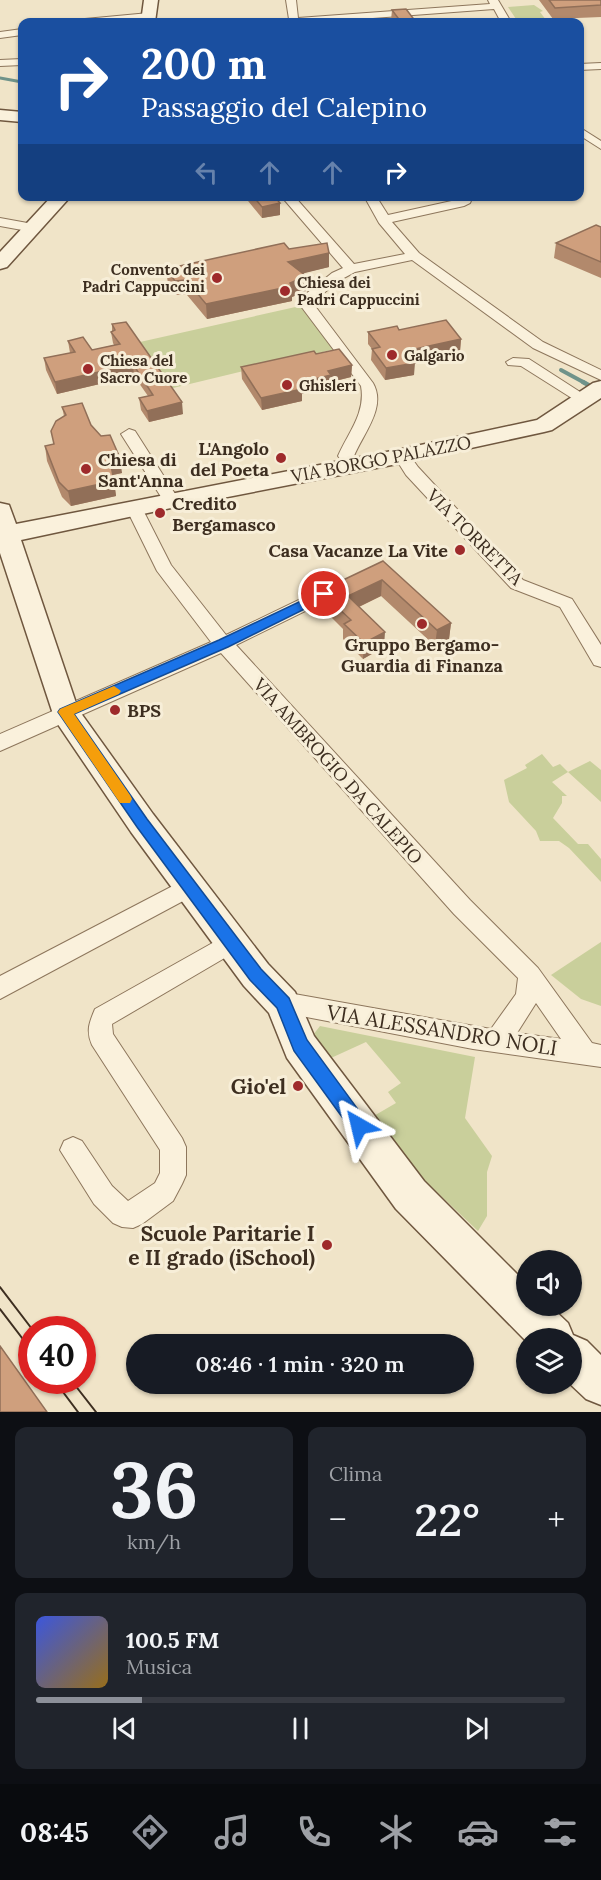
<!DOCTYPE html>
<html lang="it">
<meta charset="utf-8">
<style>
:root{--surface:#171b24;--page:#20242c;--text:#f1f3f6;--muted:#9ea1a6;--line:#363941;--accent:#8c9099}
body{margin:0;font-family:Lora,serif;background:var(--page);color:var(--text);height:100vh;display:flex;flex-direction:column;font-size:22px;white-space:nowrap}
*{box-sizing:border-box;margin:0}
p{font-size:20px;color:var(--muted)}
.icon{flex:none;width:33px;height:33px;fill:none;stroke:currentColor;stroke-width:2;stroke-linecap:round;stroke-linejoin:round}
.map{position:relative;height:1412px;overflow:hidden}
.side{display:flex;flex-direction:column;gap:15px;padding:15px;background:#0d0f14;flex:1}
.side>*{flex:none}
.hud{position:absolute;left:18px;top:18px;width:566px;height:183px;border-radius:12px;box-shadow:0 2px 4px #0004;background:#1a4fa0;color:#fff;overflow:hidden}
.fabs{position:absolute;left:516px;top:1250px;display:grid;gap:12px}
.fabs a{display:grid;place-items:center;width:66px;height:66px;border-radius:50%;background:var(--surface);box-shadow:0 2px 4px #0004;font-size:30px}
.speed{position:absolute;left:18px;top:1316px;display:flex;gap:12px;font-size:30px;font-weight:700;text-align:center}
.speed>*{display:grid;place-content:center;width:78px;height:78px;border-radius:50%;background:var(--surface);box-shadow:0 2px 4px #0004;line-height:1}
.speed .limit{border:9px solid #d22;background:#fff;color:#111}
.pin{position:absolute;display:grid;place-items:center;width:51px;height:51px;color:#fff;margin:-26px;border:3px solid #fff;border-radius:50%;box-shadow:0 2px 6px #0007}
.me{position:absolute;width:66px;margin:-33px;rotate:323deg;stroke-linejoin:round;filter:drop-shadow(0 0 4px #0008)}
.turn{display:flex;align-items:center;gap:21px;height:126px;padding:0 24px;font-size:27px}
.turn .icon{width:78px;height:78px;stroke-width:2.5}
.turn b{display:block;font-size:42px;line-height:51px}
.lanes{display:flex;align-items:center;height:57px;padding:0 24px;background:#0003;justify-content:center;gap:30px;direction:ltr}
.lanes .off{opacity:.35}
.big{font-size:45px;font-weight:600;line-height:1.1}
.side .card{flex:1;display:flex;flex-direction:column;justify-content:center;gap:9px;min-width:0;padding:0 21px;border-radius:12px;background:var(--page)}
.side .dial{align-items:center;gap:0}
.dial b{font-size:78px;line-height:1}
.song{display:flex;align-items:center;gap:18px}
.cover{width:72px;height:72px;border-radius:9px;background:linear-gradient(135deg,hsl(230 70% 55%),hsl(40 70% 35%))}
.played{height:6px;border-radius:3px;background:linear-gradient(90deg,var(--accent) 20%,var(--line) 20%)}
.keys{display:flex;justify-content:space-around;direction:ltr}
.heat{display:flex;justify-content:space-between;align-items:center;font-size:33px;direction:ltr}
.side .tiles{flex:1;display:grid;gap:15px;grid-template-columns:1fr 1fr}
.card:last-child{grid-column:span 2}
.trip{position:absolute;left:126px;top:1334px;width:348px;height:60px;border-radius:30px;background:var(--surface);box-shadow:0 2px 4px #0004;font-weight:600;line-height:60px;text-align:center}
.tabs{display:flex;height:96px;justify-content:space-around;align-items:center;background:#090b0e;color:var(--muted)}
.tabs .icon{width:42px;height:42px}
.tabs .on{color:var(--accent)}
.tabs b{font-size:27px;color:var(--text)}
.map>svg:first-child{display:block}
.green{fill:#c9cf9b}
.lines{fill:none;stroke-linecap:round;stroke-linejoin:round}
.stream-far2{stroke:#6f938a;stroke-width:3}
.stream-far1{stroke:#6f938a;stroke-width:4}
.stream{stroke:#6f938a;stroke-width:4.5}
.street-casing{stroke:#8d765c;stroke-width:2}
.secondary-casing{stroke:#6f573f;stroke-width:3}
.street{fill:#faf1dc;fill-rule:evenodd}
.secondary{fill:#faf1dc;fill-rule:evenodd}
.tram{stroke:#3d2e20;stroke-width:2}
.wall{fill:#b2896c}
.shaded-wall{fill:#916f58}
.building{fill:#cf9f7d;stroke:#916f58;stroke-width:1.5}
.route{fill:#1a73e8;stroke:#114b97;stroke-width:1.5}
.slow{fill:#f59e0b}
.poi-dot{fill:#9e2a2b;stroke:#f7eed8;stroke-width:2}
.labels{text-anchor:middle;dominant-baseline:central;stroke-width:6;stroke-linejoin:round;paint-order:stroke}
.far-poi-label{font-size:15px;font-weight:bold;fill:#3d2e20;stroke:#f7eed8;text-anchor:start}
.poi-label{font-size:18px;font-weight:bold;fill:#3d2e20;stroke:#f7eed8;text-anchor:start}
.street-label{font-size:18px;fill:#3d2e20;stroke:#f7eed8}
.near-street-label{font-size:21px;fill:#3d2e20;stroke:#f7eed8}
.near-poi-label{font-size:21px;font-weight:bold;fill:#3d2e20;stroke:#f7eed8;text-anchor:end}
</style>
<div class="map">
<svg width="601" height="1412" viewBox="0 0 601 1412">
<rect width="100%" height="100%" fill="#f0e4c8"/>
<path class="green" d="M534,5L543,11L540,12L546,20L518,22L508,7Z
M300,306L335,349L169,389L140,342Z
M542,754L553,767L560,764L568,772L590,761L601,770V802L568,772L552,782L567,796H562V803L553,818L578,844H588L601,859V882L569,848L559,841H540L536,831L509,802L504,780L527,768L525,765Z
M601,942V1006L581,999L551,975Z
M320,1026L475,1057L465,1118L492,1156L487,1172V1216L478,1231L404,1161L372,1117L396,1103L388,1092L401,1083L366,1042L331,1058L313,1035Z"/>
<g class="lines">
<path class="stream-far2" d="M0,78L22,82"/>
<path class="stream-far1" d="M561,370L585,383"/>
<path class="stream" d="M583,382L601,392"/>
<g class="street-casing">
<path id="street" d="M286,0H296L298,18L490,4L488,0H498L511,22H501L494,9L319,22H283L289,19Z
M149,13L154,16L152,18L80,22L85,19Z
M22,29V35L0,38V32Z
M22,59V65L0,66V60Z
M601,63V69L579,70V64Z
M579,127L601,141V149L579,135Z
M281,196H294L354,264L405,254L379,223L364,196H376L388,215L456,200L461,196H473L470,203L464,206L392,222L419,253L543,342L601,370V380L533,348L412,260L355,272L342,279L312,302L373,383C387,407 363,434 354,456L360,464L358,467H346L338,456C348,433 366,413 361,386L297,301L332,273L343,268Z
M0,218L33,224L39,228L33,232L0,226Z
M513,358L529,359L591,399L583,404L578,402L521,366L508,365L506,362Z
M129,429L135,431L179,500L177,504H165L163,500L121,434Z
M402,451L408,453L418,467L523,580L572,599L601,645V667L594,665L560,607L511,588L406,475L394,456Z
M134,503L140,504L142,508L171,565L226,635L338,581H350L353,585L350,589L236,645L470,900L538,968L592,1043L601,1045V1067L473,1049L275,1011L271,1003L275,995L283,992L491,1029L516,994L518,978L454,914L221,653L0,751V734L211,642L157,571L126,508L128,504ZM536,1003L561,1039L517,1033Z
M190,877L198,879L201,886L198,893L0,999V976Z
M232,932L240,935L243,942L240,949L112,1024L113,1034L182,1138L186,1147V1175L182,1184L173,1201L142,1224L133,1228L122,1227L113,1223L94,1204L60,1150L64,1141L73,1137L82,1141L112,1186L128,1201L155,1183L160,1173V1150L92,1045C86,1031 89,1023 95,1009Z"/>
</g>
<g class="secondary-casing">
<path id="secondary" d="M144,0H158L155,22H141Z
M0,110L22,112V122L0,120Z
M52,196H71L7,267L0,269V252Z
M601,381V398L552,430L544,432L402,463L171,508L21,540L78,709L153,814L268,964L295,992L314,1036L424,1181L526,1283V1305H549L568,1323L573,1335L587,1341L601,1355V1405L586,1399L569,1383H572V1338H526V1341L396,1209L287,1058L269,1013L244,986L131,832L55,720L0,553V503L9,505L16,524L402,449L537,420L593,383Z"/>
</g>
<use href="#street" class="street"/>
<use href="#secondary" class="secondary"/>
<path class="tram" d="M0,1287L32,1329
M0,1309L32,1351
M54,1380L78,1412
M71,1380L96,1412"/>
</g>
<path class="wall" d="M539,0H601V17L553,19Z
M392,10L416,22H393L391,20Z
M244,196H274L280,203V215L262,218Z
M601,227V278L554,258L556,243Z
M289,249L329,253V267L303,273L306,276V291L292,297V301L207,319L187,295H176L168,284L166,269Z
M112,324L183,414L149,422L141,410L139,398L148,396L134,376L57,394L46,370L44,358L70,353L68,341L92,350L114,345L113,343L111,332L112,331Z
M399,330L461,339L460,351L413,361L414,375L385,380L371,360L372,349L368,344V332Z
M316,354L352,365L351,377L331,382V387L302,394V401L262,410L242,379L241,367Z
M62,407L91,425L122,473L113,475L116,496L71,506L62,497L47,461L45,446L54,444L51,431L64,416Z
M383,561L451,623L449,639L435,646L381,596L359,607L384,647L363,659L343,639V629L320,606V591Z"/>
<path class="shaded-wall" d="M280,203V215L262,218V207Z
M329,253V267L289,277L288,262Z
M306,276V291L292,297V301L207,319L206,304L290,283Z
M461,339L460,351L405,362L406,351Z
M415,363L414,375L385,380L386,368Z
M133,364L134,376L57,394L55,382Z
M352,365L351,377L331,382V387L302,394V401L262,410L261,398L328,371Z
M182,402L183,414L149,422L147,411Z
M120,458L122,473L112,475L110,460Z
M114,481L116,496L71,506L68,491Z
M382,580L381,596L348,612V596Z
M451,623L449,639L435,646L437,630Z
M385,632L384,647L363,659L364,643Z"/>
<path class="building" d="M549,0H601V5L555,8Z
M406,9L416,22H401L392,10Z
M253,196H274L280,203L262,207Z
M596,225L601,227V262L556,243Z
M284,243L289,249L327,243L329,253L288,262L306,276L290,283L292,286L206,304L186,280L175,281L166,269Z
M446,320L461,339L406,351L415,363L386,368L372,349L380,347L368,332L397,326L399,330Z
M126,322L182,402L147,411L139,398L153,395L133,364L55,382L44,358L75,352L68,341L83,337L92,350L120,344L111,332L115,330L112,324Z
M339,349L352,365L328,371L331,375L298,383L302,389L261,398L241,367L314,351L316,354Z
M82,403L91,425L101,436L110,435L120,458L110,460L114,481L68,491L59,482L45,446L54,444L51,431L56,421L66,415L62,407Z
M383,561L451,623L437,630L382,580L348,596L385,632L364,643L344,624L351,620L320,591Z
M0,1346L47,1412H0Z"/>
<path class="route" d="M324,590L331,594L329,597L228,647L74,714L147,819L261,969L289,998L307,1040L365,1119L368,1126L365,1132L359,1134L353,1132L294,1051L277,1008L250,980L137,827L58,712L60,709L219,640Z"/>
<path class="slow" d="M114,686L121,691L119,694L74,714L130,795L132,799L130,803H120L58,712L60,709Z"/>
<g class="poi-dot">
<circle cx="217" cy="278" r="6"/>
<circle cx="285" cy="291" r="6"/>
<circle cx="392" cy="355" r="6"/>
<circle cx="88" cy="369" r="6"/>
<circle cx="287" cy="385" r="6"/>
<circle cx="281" cy="458" r="6"/>
<circle cx="86" cy="469" r="6"/>
<circle cx="160" cy="513" r="6"/>
<circle cx="460" cy="550" r="6"/>
<circle cx="422" cy="624" r="6"/>
<circle cx="115" cy="710" r="6"/>
<circle cx="298" cy="1086" r="6"/>
<circle cx="327" cy="1245" r="6"/>
</g>
<g class="labels">
<g class="far-poi-label">
<text x="205" y="269" text-anchor="end">Convento dei<tspan x="205" dy="17">Padri Cappuccini</tspan></text>
<text x="297" y="282">Chiesa dei<tspan x="297" dy="17">Padri Cappuccini</tspan></text>
<text x="404" y="355">Galgario</text>
<text x="100" y="360">Chiesa del<tspan x="100" dy="17">Sacro Cuore</tspan></text>
<text x="299" y="385">Ghisleri</text>
</g>
<g class="poi-label">
<text x="269" y="448" text-anchor="end">L'Angolo<tspan x="269" dy="21">del Poeta</tspan></text>
<text x="98" y="459">Chiesa di<tspan x="98" dy="21">Sant'Anna</tspan></text>
<text x="172" y="503">Credito<tspan x="172" dy="21">Bergamasco</tspan></text>
<text x="448" y="550" text-anchor="end">Casa Vacanze La Vite</text>
<text x="422" y="644" text-anchor="middle">Gruppo Bergamo-<tspan x="422" dy="21">Guardia di Finanza</tspan></text>
<text x="127" y="710">BPS</text>
</g>
<g class="street-label">
<text transform="translate(381 459) rotate(-11)">VIA BORGO PALAZZO</text>
<text transform="translate(475 537) rotate(45)">VIA TORRETTA</text>
<text transform="translate(338 771) rotate(48)">VIA AMBROGIO DA CALEPIO</text>
</g>
<g class="near-street-label">
<text transform="translate(442 1030) rotate(9)">VIA ALESSANDRO NOLI</text>
</g>
<g class="near-poi-label">
<text x="286" y="1086">Gio'el</text>
<text x="315" y="1233">Scuole Paritarie I<tspan x="315" dy="24">e II grado (iSchool)</tspan></text>
</g>
</g>
</svg>
<div class="fabs">
<a><svg class="icon" aria-label="sound" viewBox="0 0 24 24"><path d="M4 9h4l5-4v14l-5-4H4zM17 9q2 3 0 6"/></svg></a>
<a><svg class="icon" aria-label="layers" viewBox="0 0 24 24"><path d="M12 4l9 5-9 5-9-5zM3 14l9 5 9-5"/></svg></a>
</div>
<div class="speed"><div class="limit">40</div></div>
<div class="pin" style="left:324px;top:594px;background:#d93025"><svg class="icon" aria-label="arrive" viewBox="0 0 24 24"><path d="M6 21V4h12l-3 4 3 4H6"/></svg></div>
<svg class="me" style="left:359px;top:1126px" viewBox="-20 -20 40 40"><path d="M0-17L14 15 0 8-14 15z" fill="#1a73e8" stroke="#fff" stroke-width="4"/></svg>
<div class="trip">08:46 · 1 min · 320 m</div>
<div class="hud">
<div class="turn"><svg class="icon" aria-label="right" viewBox="0 0 24 24"><path d="M7 20v-9h11M14 6l5 5-5 5"/></svg><div><b>200 m</b>Passaggio del Calepino</div></div>
<div class="lanes"><svg class="icon off" aria-label="left" viewBox="0 0 24 24"><path d="M17 20v-9H6M10 6l-5 5 5 5"/></svg><svg class="icon off" aria-label="ahead" viewBox="0 0 24 24"><path d="M12 20V5M6 11l6-6 6 6"/></svg><svg class="icon off" aria-label="ahead" viewBox="0 0 24 24"><path d="M12 20V5M6 11l6-6 6 6"/></svg><svg class="icon" aria-label="right" viewBox="0 0 24 24"><path d="M7 20v-9h11M14 6l5 5-5 5"/></svg></div>
</div>
</div>
<section class="side">
<div class="tiles">
<div class="card dial"><b>36</b><p>km/h</p></div>
<div class="card"><p>Clima</p>
<div class="heat"><a>−</a><b class="big">22°</b><a>+</a></div>
</div>
<div class="card">
<div class="song"><i class="cover"></i><div><b>100.5 FM</b><p>Musica</p></div></div>
<div class="played"></div>
<div class="keys"><svg class="icon" aria-label="previous" viewBox="0 0 24 24"><path d="M18 5L8 12l10 7zM5 5v14"/></svg><svg class="icon" aria-label="pause" viewBox="0 0 24 24"><path d="M8 5v14M16 5v14"/></svg><svg class="icon" aria-label="next" viewBox="0 0 24 24"><path d="M6 5l10 7-10 7zM19 5v14"/></svg></div>
</div>
</div>
</section>
<nav class="tabs">
<b>08:45</b>
<svg class="icon on" aria-label="directions" viewBox="0 0 24 24"><path d="M12 3l9 9-9 9-9-9zM9 14v-3h6M13 9l2 2-2 2"/></svg>
<svg class="icon" aria-label="music" viewBox="0 0 24 24"><path d="M9 18V5l10-2v13"/><circle cx="6" cy="18" r="3"/><circle cx="16" cy="16" r="3"/></svg>
<svg class="icon" aria-label="phone" viewBox="0 0 24 24"><path d="M5 4h4l2 5-3 2q2 4 5 5l2-3 5 2v4C11 20 4 13 5 4z"/></svg>
<svg class="icon" aria-label="climate" viewBox="0 0 24 24"><path d="M12 3v18M4 7l16 10M4 17L20 7"/></svg>
<svg class="icon" aria-label="car" viewBox="0 0 24 24"><path d="M5 17H2v-5l4-1 3-4h7l3 4 3 1v5h-3M9 17h6M6 11h13"/><circle cx="7" cy="17" r="2"/><circle cx="17" cy="17" r="2"/></svg>
<svg class="icon" aria-label="filters" viewBox="0 0 24 24"><path d="M4 7h16M4 17h16"/><circle cx="9" cy="7" r="2"/><circle cx="15" cy="17" r="2"/></svg>
</nav>
